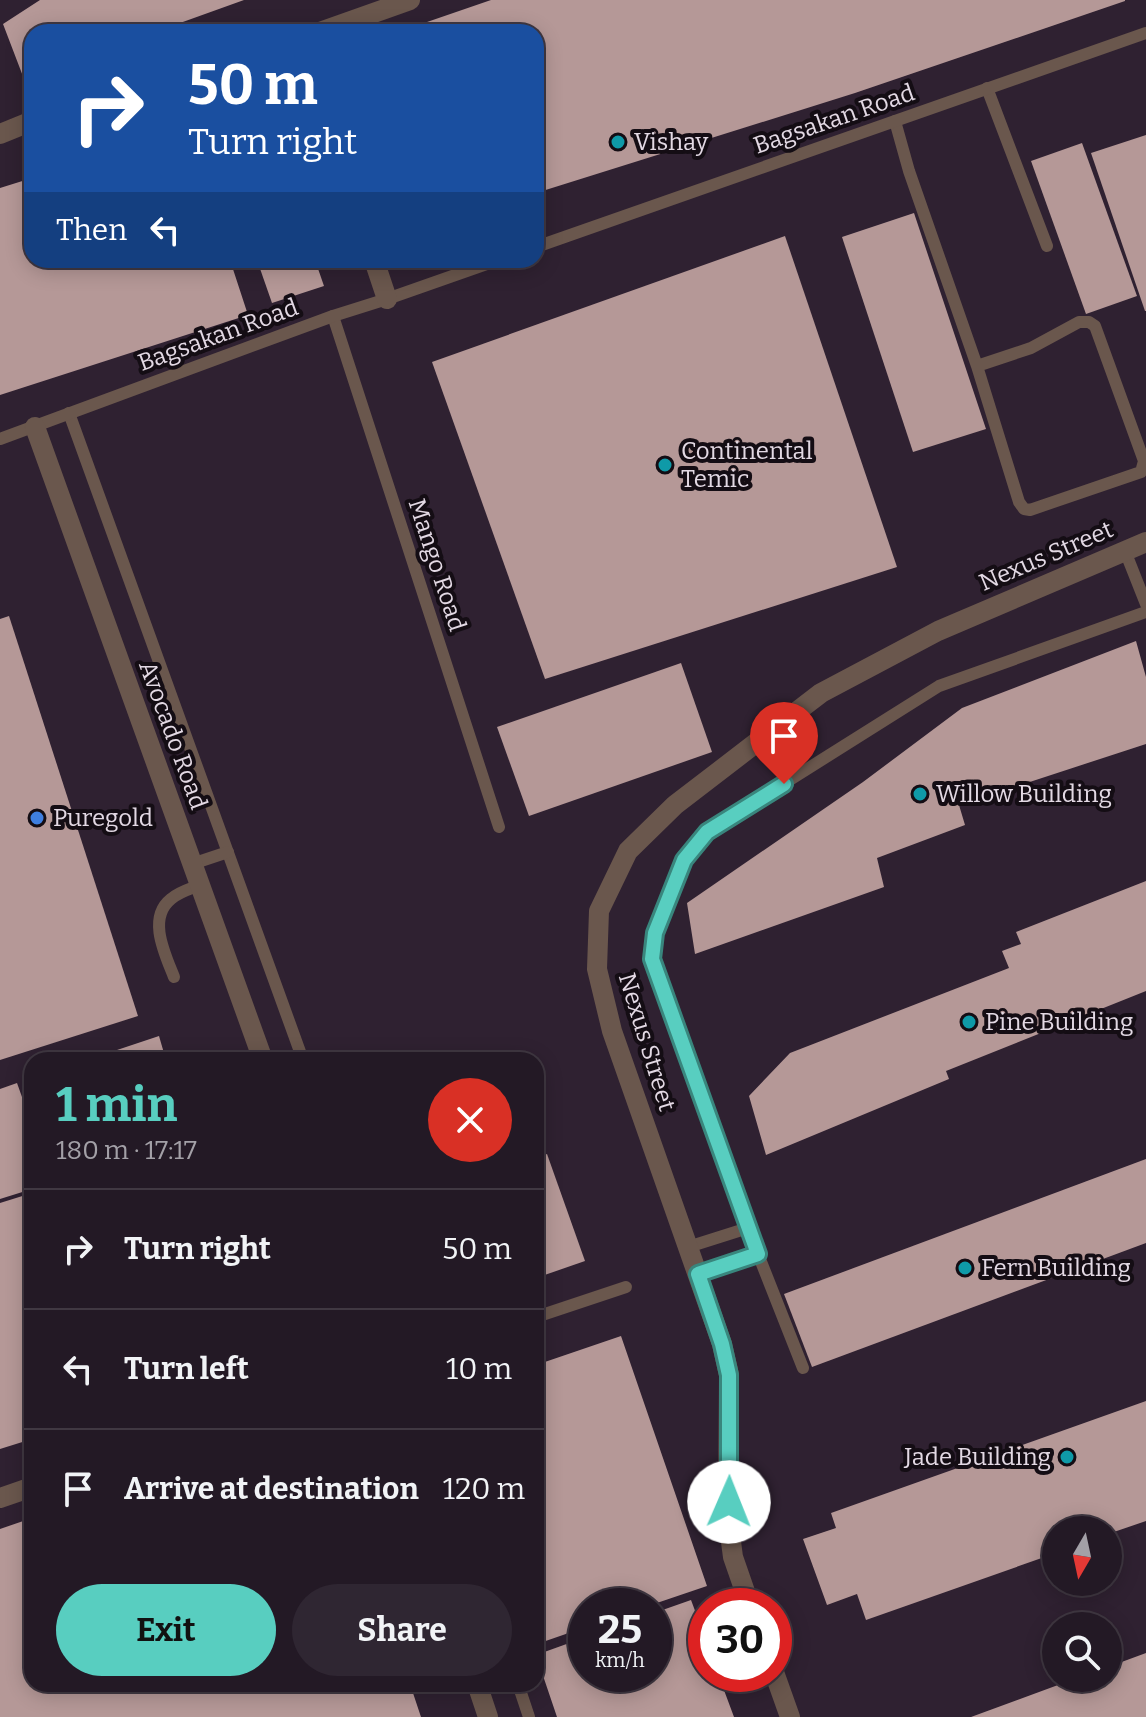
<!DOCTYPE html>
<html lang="en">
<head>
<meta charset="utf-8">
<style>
	:root { --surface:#231925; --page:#2f2632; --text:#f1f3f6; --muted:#a3a0a7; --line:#403842; --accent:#58cec0 }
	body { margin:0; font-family:Bitter,serif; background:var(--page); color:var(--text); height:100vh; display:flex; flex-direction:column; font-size:30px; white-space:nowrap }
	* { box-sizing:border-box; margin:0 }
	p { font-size:26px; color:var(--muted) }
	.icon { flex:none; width:44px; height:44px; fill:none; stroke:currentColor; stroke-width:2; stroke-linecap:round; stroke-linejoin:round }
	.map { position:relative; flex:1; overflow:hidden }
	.side { position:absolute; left:24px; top:1052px; width:520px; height:640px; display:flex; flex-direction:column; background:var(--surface); border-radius:24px; box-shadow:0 4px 20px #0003,0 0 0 2px var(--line) }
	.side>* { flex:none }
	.top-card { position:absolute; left:24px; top:24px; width:520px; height:244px; border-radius:24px; box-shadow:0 4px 20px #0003,0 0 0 2px var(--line); background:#1a4fa0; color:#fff; overflow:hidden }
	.needle { width:52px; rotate:189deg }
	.buttons { position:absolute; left:1042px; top:1516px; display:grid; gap:16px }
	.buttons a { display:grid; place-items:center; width:80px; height:80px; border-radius:50%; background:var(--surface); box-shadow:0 4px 20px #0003,0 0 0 2px var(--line); font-size:40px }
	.speed { position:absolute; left:568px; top:1588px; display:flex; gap:16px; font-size:40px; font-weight:700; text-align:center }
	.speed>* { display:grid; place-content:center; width:104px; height:104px; border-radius:50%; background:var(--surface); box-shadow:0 4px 20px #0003,0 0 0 2px var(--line); line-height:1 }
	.speed small { font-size:20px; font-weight:400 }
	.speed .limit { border:12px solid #d22; background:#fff; color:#111 }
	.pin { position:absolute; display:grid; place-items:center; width:68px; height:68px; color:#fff; margin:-82px -34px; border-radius:50% 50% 50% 0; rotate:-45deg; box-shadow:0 0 8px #0007 }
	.pin .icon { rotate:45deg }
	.me { position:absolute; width:88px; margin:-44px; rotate:1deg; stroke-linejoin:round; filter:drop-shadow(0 0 6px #0008) }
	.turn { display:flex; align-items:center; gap:28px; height:168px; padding:0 32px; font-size:36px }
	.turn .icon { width:104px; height:104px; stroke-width:2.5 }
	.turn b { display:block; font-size:56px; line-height:68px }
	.then { display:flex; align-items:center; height:76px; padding:0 32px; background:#0003; gap:16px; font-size:30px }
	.round { display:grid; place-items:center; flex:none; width:84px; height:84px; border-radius:42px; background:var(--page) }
	.overview { display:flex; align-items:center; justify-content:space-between; height:136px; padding:0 32px }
	h1 { font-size:48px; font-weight:700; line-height:60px; color:var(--accent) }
	.cta { display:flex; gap:16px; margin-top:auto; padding:16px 32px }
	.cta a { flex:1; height:92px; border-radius:48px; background:var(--accent); color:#111; font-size:32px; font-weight:700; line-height:92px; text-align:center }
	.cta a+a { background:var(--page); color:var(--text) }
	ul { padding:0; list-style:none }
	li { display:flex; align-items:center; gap:24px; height:120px; padding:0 32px; border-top:2px solid var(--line) }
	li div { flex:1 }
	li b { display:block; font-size:30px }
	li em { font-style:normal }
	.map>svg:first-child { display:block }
</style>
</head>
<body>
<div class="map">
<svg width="1146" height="1717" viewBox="0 0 1146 1717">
	<rect width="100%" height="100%" fill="#2f2131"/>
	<g fill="#b59897">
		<polygon points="40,0 244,0 155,32 32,32 32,76 24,79 3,24"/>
		<polygon points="491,0 1125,0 1125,1 855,93 536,193 536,32 398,32"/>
		<polygon points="1146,135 1146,311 1145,311 1091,153"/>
		<polygon points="1082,143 1137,296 1086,314 1031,161"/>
		<polygon points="32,178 32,260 230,260 248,315 0,395 0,188"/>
		<polygon points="914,213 986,429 913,452 842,237"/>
		<polygon points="785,236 897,567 545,679 432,362"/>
		<polygon points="257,260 315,260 324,286 272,303"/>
		<polygon points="9,616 138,1016 0,1060 0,619"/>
		<polygon points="1136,641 1146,677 1146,744 959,805 965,825 877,858 884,887 695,954 687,903 863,782 962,708"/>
		<polygon points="681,663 712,752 529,816 497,727"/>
		<polygon points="1146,881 1146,991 946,1071 949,1079 766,1155 749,1096 790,1053 1009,968 1002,951 1021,944 1016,932"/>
		<polygon points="159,1036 166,1060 90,1060 90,1059"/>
		<polygon points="17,1083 32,1125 32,1189 0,1199 0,1089"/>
		<polygon points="547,1154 585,1261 536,1278 536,1158"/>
		<polygon points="1146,1159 1146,1243 812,1367 784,1294"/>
		<polygon points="32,1193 32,1439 0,1449 0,1203"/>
		<polygon points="621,1336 707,1586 648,1606 586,1606 586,1627 537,1644 536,1365"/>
		<polygon points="1146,1401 1146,1521 1108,1534 1108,1530 1056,1530 1056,1553 866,1620 857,1594 827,1605 803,1539 836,1528 831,1513"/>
		<polygon points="32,1518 32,1684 410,1684 421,1717 0,1717 0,1529"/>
		<polygon points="691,1600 706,1640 706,1674 718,1674 734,1717 557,1717 536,1655 586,1637 586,1674 654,1674 654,1613"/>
		<polygon points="1146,1653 1146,1717 971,1717 1077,1678 1108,1678 1108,1667"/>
	</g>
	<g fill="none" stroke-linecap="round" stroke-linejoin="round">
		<g stroke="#6a574d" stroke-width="12">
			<polyline points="987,88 1047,246"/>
			<polyline points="895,121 909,171 977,366 1019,502 1024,509 1030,510 1141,472 1144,461 1095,326 1089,322 1079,322 1031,348 977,366"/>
			<polyline points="536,247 1146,33"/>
			<polyline points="333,316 499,827"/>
			<polyline points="69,413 303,1060"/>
			<polyline points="0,439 333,316 387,299 498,260"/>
			<polyline points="1125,551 1146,604"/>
			<polyline points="192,864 228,852"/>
			<path d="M174,977C165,954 147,918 171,899C179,892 190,889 200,885"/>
			<polyline points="688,1247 748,1228"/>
			<polyline points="698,1274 758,1254"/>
			<polyline points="536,1317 626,1287"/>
			<polyline points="803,1368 758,1254 652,959 655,933 684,860 707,832 939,686 1146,612"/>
			<polyline points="518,1684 529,1717"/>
		</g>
		<g stroke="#6a574d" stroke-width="20">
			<polyline points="320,32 410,0"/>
			<polyline points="0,134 32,121"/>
			<polyline points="374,260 387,299"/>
			<polyline points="35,427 263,1060"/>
			<polyline points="0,1498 32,1487"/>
			<polyline points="750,1606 733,1557 728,1519 729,1375 722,1344 612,1031 597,969 599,911 628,851 675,805 821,693 938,631 1146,542"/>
			<polyline points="774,1672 790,1717"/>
			<polyline points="477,1684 488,1717"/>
		</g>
	</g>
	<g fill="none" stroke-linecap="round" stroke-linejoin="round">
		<g stroke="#39867d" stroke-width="20">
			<polyline id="route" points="729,1502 729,1375 722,1344 698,1274 758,1254 652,959 655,933 684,860 707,832 784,784"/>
		</g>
		<use href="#route" stroke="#58cec0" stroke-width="14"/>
	</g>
	<g fill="#0f9aa8" stroke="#140d14" stroke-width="3">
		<circle cx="618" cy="142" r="8"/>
		<circle cx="665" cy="465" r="8"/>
		<circle cx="920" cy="794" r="8"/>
		<circle cx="969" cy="1022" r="8"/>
		<circle cx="965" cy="1268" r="8"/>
		<circle cx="1067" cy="1457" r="8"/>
	</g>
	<circle fill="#3f7fe0" stroke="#140d14" stroke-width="3" cx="37" cy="818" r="8"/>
	<g text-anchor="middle" stroke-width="8" stroke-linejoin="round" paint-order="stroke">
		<g font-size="24" fill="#e3d9e4" stroke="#140d14">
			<text transform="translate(834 119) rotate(-19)" y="8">Bagsakan Road</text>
			<text transform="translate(218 335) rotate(-20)" y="8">Bagsakan Road</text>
			<text transform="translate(1046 556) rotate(-23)" y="8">Nexus Street</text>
			<text transform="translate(437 565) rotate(72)" y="8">Mango Road</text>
			<text transform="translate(173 735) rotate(70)" y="8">Avocado Road</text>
			<text transform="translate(647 1042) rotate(73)" y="8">Nexus Street</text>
		</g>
		<g font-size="24" fill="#e3d9e4" stroke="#140d14" text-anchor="start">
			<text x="634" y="150">Vishay</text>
			<text x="681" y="459">Continental<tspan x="681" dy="28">Temic</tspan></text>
			<text x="936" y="802">Willow Building</text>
			<text x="53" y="826">Puregold</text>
			<text x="985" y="1030">Pine Building</text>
			<text x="981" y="1276">Fern Building</text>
			<text x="1051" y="1465" text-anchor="end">Jade Building</text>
		</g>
	</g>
</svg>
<div class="buttons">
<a><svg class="needle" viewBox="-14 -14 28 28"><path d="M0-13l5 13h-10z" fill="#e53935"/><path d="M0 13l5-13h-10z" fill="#a3a0a7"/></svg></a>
<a><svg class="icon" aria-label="search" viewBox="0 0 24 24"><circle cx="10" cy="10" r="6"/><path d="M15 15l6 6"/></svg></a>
</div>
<div class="speed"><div>25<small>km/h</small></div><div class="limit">30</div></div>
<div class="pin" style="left:784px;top:784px;background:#d93025"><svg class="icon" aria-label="arrive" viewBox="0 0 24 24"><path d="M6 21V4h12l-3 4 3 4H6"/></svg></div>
<svg class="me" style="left:729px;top:1502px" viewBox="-20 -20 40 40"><circle r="19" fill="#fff"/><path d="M0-13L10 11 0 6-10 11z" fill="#58cec0"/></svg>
<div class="top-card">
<div class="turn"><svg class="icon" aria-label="right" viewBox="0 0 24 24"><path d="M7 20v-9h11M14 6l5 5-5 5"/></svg><div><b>50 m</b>Turn right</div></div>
<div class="then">Then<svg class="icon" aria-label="left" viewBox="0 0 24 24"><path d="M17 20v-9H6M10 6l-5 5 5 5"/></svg></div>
</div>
<section class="side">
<div class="overview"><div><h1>1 min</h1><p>180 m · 17:17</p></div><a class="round" style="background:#d93025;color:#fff"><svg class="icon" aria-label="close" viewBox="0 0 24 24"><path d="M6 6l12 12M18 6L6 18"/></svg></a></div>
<ul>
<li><svg class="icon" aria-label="right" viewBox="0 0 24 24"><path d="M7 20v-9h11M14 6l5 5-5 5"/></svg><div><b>Turn right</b></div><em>50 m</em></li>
<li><svg class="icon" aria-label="left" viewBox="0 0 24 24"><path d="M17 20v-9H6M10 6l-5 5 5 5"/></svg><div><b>Turn left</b></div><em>10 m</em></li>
<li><svg class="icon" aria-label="arrive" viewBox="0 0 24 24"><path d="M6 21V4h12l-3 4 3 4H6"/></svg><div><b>Arrive at destination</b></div><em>120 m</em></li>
</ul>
<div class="cta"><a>Exit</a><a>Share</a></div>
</section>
</div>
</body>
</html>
